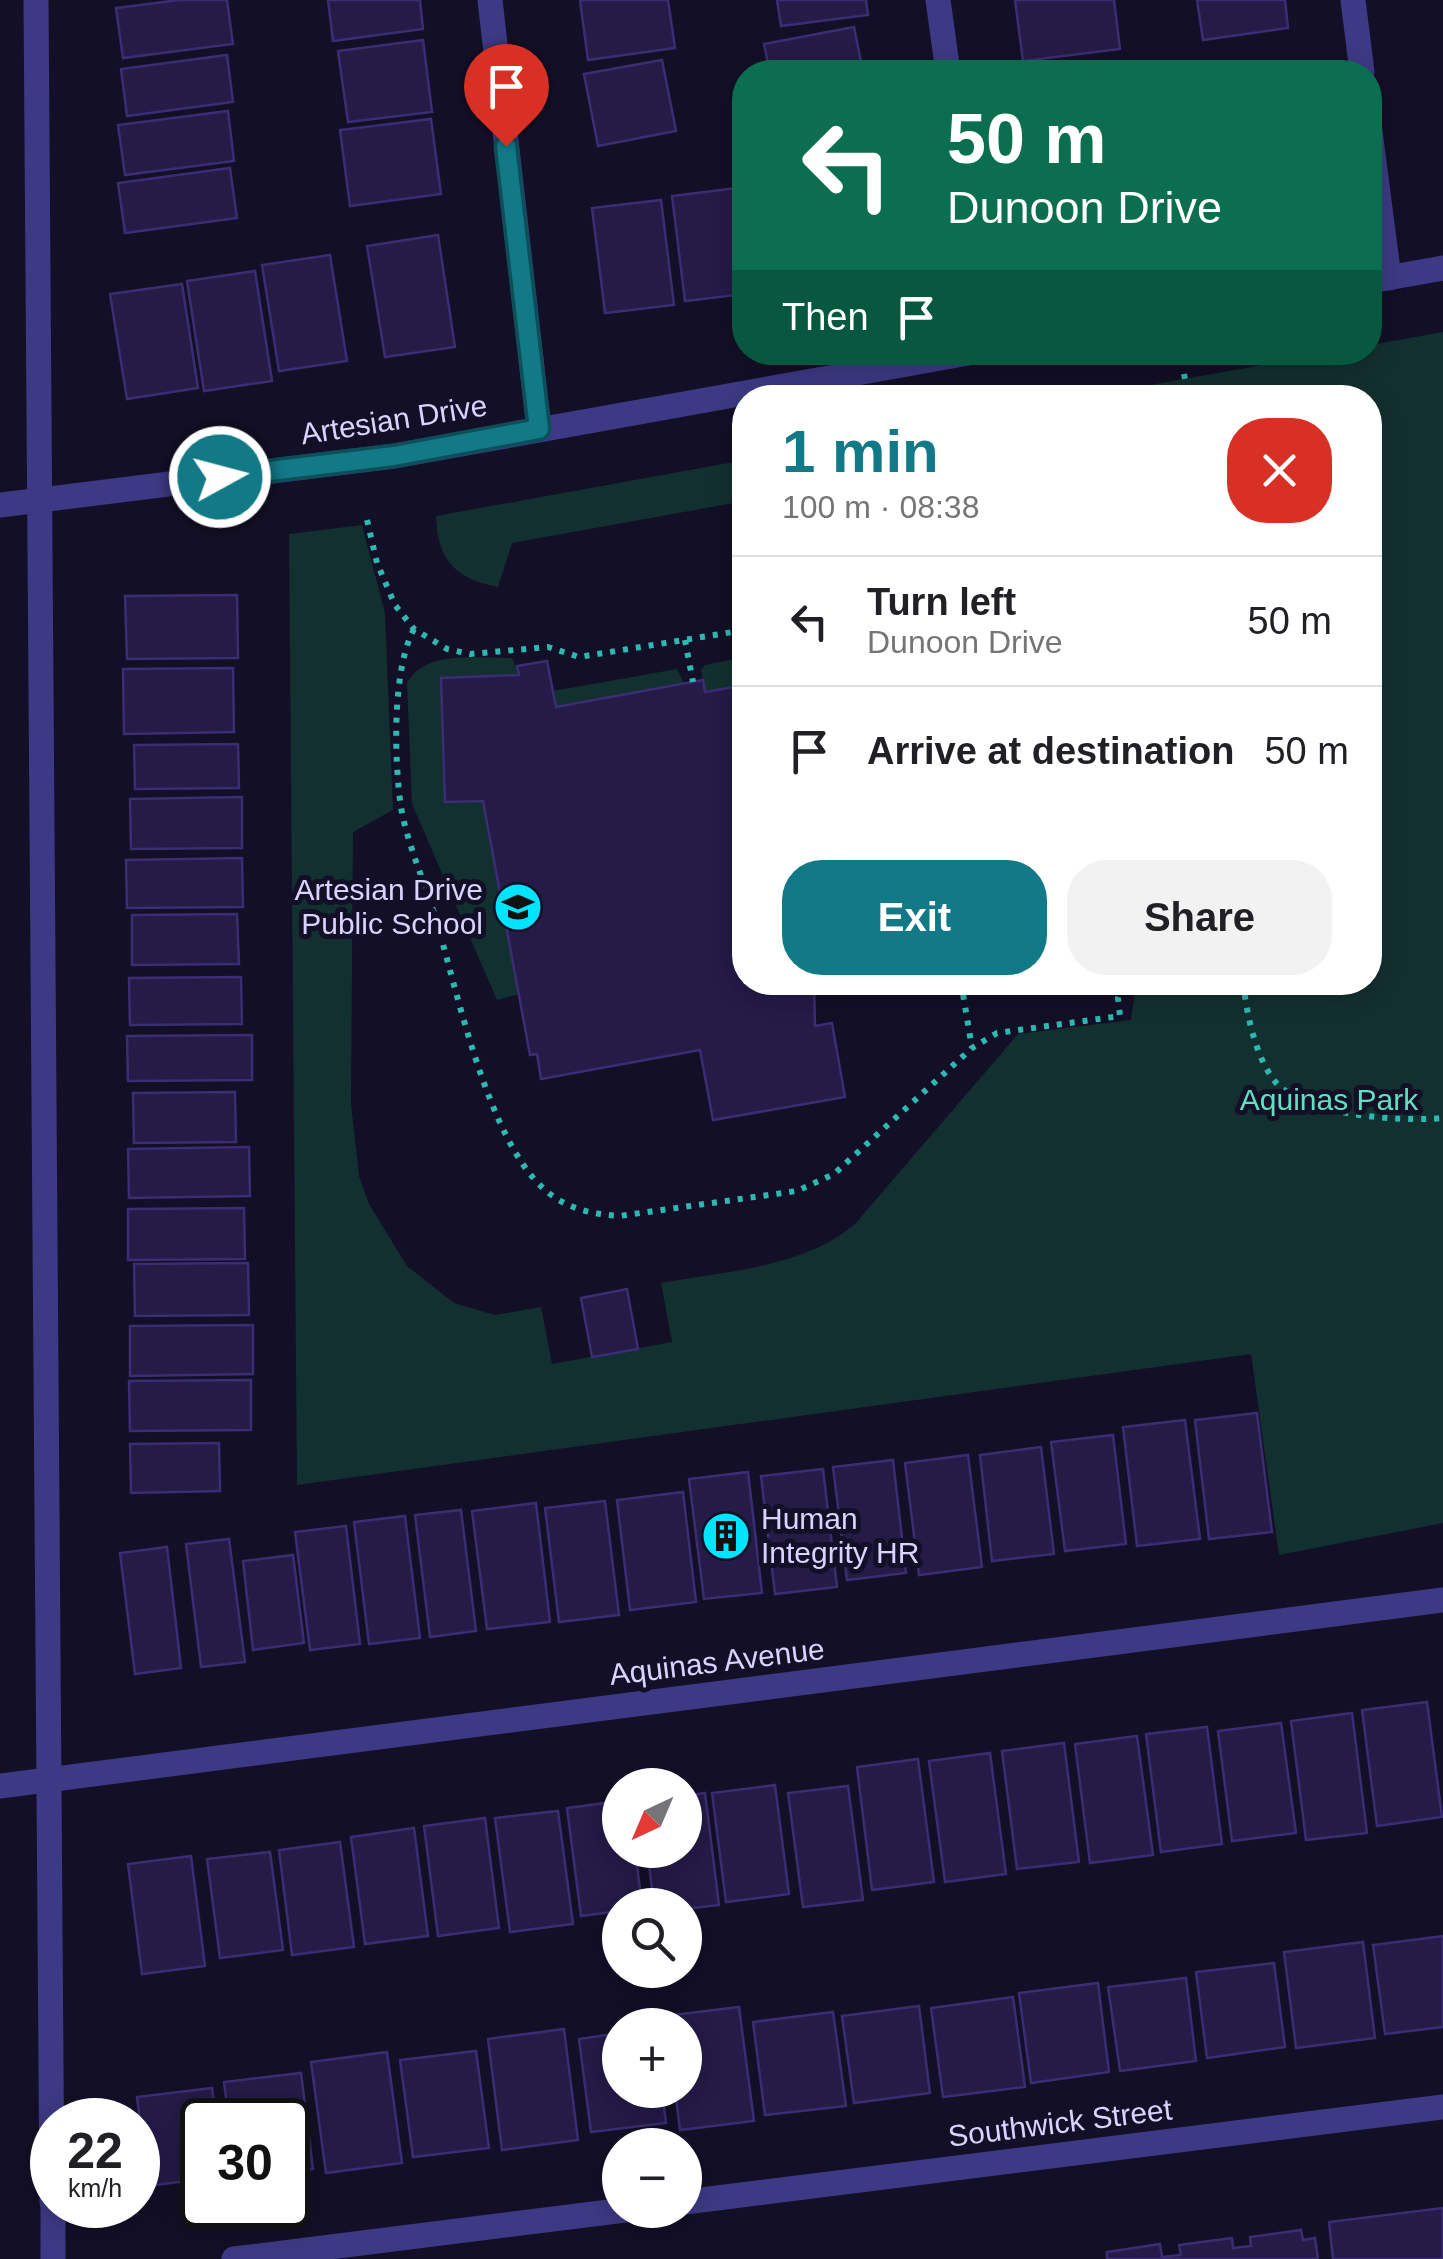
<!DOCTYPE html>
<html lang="en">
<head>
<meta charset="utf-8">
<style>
	:root { --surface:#fff; --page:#f2f2f2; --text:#202124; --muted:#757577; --line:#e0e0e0; --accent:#127987 }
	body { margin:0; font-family:Helvetica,sans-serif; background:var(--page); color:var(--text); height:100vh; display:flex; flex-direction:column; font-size:38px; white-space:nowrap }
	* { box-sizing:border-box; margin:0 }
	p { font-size:32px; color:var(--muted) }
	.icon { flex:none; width:55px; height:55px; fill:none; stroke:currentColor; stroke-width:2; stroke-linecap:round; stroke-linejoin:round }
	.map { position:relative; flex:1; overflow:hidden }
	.sheet { position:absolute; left:732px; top:385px; width:650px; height:610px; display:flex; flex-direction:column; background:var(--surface); border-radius:40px; box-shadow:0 5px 25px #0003 }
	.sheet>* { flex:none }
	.banner { position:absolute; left:732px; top:60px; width:650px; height:305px; border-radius:40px; box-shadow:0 5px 25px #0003; background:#0b6e4f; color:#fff; overflow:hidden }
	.needle { width:65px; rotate:224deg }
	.controls { position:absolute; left:602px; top:1768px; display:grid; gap:20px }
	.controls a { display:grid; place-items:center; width:100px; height:100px; border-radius:50%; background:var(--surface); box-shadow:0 5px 25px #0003; font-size:50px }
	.speed { position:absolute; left:30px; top:2098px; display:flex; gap:20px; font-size:50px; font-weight:700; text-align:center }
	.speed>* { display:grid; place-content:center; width:130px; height:130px; border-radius:50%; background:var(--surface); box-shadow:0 5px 25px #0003; line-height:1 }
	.speed small { font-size:25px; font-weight:400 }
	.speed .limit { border:5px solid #111; border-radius:15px; background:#fff; color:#111 }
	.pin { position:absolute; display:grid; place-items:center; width:85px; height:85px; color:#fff; margin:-102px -42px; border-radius:50% 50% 50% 0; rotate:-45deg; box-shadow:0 0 10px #0007 }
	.pin .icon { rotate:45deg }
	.me { position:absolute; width:110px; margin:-55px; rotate:83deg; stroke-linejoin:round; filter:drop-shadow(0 0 8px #0008) }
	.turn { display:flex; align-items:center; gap:35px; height:210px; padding:0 50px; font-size:45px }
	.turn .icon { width:130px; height:130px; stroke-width:2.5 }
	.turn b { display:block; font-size:70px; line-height:85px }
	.then { display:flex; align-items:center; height:95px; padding:0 50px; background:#0003; gap:20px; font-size:38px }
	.round { display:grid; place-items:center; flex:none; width:105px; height:105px; border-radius:40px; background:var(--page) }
	.head { display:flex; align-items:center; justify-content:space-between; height:170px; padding:0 50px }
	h1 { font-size:60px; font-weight:600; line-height:75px; color:var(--accent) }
	.primary-button { display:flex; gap:20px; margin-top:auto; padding:20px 50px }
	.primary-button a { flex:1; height:115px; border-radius:40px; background:var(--accent); color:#fff; font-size:40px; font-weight:600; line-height:115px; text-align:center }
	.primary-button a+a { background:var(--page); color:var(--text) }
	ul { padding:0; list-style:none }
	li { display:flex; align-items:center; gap:30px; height:130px; padding:0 50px; border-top:2px solid var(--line) }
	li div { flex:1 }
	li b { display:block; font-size:38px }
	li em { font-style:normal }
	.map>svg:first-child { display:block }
</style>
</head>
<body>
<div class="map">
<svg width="1443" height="2259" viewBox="0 0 1443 2259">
	<rect width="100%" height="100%" fill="#130f26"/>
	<g fill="#12302f">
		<path d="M1443,332V1523L1279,1555L1251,1354L297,1485L289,534L362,525L385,613L393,810L353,832L351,1103L359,1176L369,1204L407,1266L454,1303L495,1315L541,1307L552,1364L672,1342L661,1283C726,1271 803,1268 855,1224L1018,1034L1131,1020L1136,983L1370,982V398L1083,397L1330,353L1370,352V345Z"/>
		<path d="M745,460V501L512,543L498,587C455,579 437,559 436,516Z"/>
		<polygon points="745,657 745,685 705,692 701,670 705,665"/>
		<path d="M512,658L519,675L442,678L445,802L483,801L519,994L497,1000L412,804L407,683C426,649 478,659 512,658Z"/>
		<polygon points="677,669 684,683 556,707 553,691"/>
	</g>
	<g fill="#241b47" stroke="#3b2d73" stroke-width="2.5">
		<polygon points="179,0 227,0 233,44 123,58 116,8"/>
		<polygon points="328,0 420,0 423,29 333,41"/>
		<polygon points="580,0 668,0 675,48 588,60"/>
		<polygon points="777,0 866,0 868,15 781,26"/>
		<polygon points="1015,0 1114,0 1120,49 1023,61"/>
		<polygon points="1197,0 1285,0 1288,28 1203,40"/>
		<polygon points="854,27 863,72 770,72 764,44"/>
		<polygon points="423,40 432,112 348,122 338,51"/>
		<polygon points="227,55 233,102 127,116 121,69"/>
		<polygon points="662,60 676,131 598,146 584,74"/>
		<polygon points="228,111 234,161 125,175 118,125"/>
		<polygon points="431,119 441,194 350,206 340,130"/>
		<polygon points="230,168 237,218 125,233 118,183"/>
		<polygon points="737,188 745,294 685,301 672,196"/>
		<polygon points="661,200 674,305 605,313 592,208"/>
		<polygon points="438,235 455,347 385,357 367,246"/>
		<polygon points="330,255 347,361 279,371 262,265"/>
		<polygon points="255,271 272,381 204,391 187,281"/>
		<polygon points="182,284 198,388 127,399 110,294"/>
		<polygon points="237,595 238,658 127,659 125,596"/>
		<polygon points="547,661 556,707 703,680 705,692 745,685 745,982 814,982 815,1026 832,1023 845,1097 713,1120 700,1050 541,1079 537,1054 530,1055 483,801 445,802 441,678 519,675 517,666"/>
		<polygon points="233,668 234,732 124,734 123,669"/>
		<polygon points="238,744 239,788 135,789 134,745"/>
		<polygon points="242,797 242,848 131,849 130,799"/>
		<polygon points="242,858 243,907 127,908 126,860"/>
		<polygon points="237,914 239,964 132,965 132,915"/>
		<polygon points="241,977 242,1024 130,1025 129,978"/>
		<polygon points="252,1035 252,1080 128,1081 127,1036"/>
		<polygon points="235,1092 236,1142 134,1143 133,1093"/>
		<polygon points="249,1147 250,1196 129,1198 128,1149"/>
		<polygon points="244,1208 245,1259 128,1260 128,1209"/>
		<polygon points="248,1263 249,1315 135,1316 134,1264"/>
		<polygon points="627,1289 638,1349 592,1357 581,1298"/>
		<polygon points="253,1325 253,1374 130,1376 130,1326"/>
		<polygon points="251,1380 251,1430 130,1431 129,1381"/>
		<polygon points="1257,1413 1272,1532 1209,1539 1195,1420"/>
		<polygon points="1185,1420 1200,1539 1137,1546 1123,1427"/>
		<polygon points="1113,1435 1126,1544 1065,1551 1051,1442"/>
		<polygon points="219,1443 220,1491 131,1493 130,1444"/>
		<polygon points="1041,1447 1054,1554 992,1561 980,1455"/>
		<polygon points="968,1455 982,1567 919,1575 905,1463"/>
		<polygon points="893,1460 906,1573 847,1580 833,1467"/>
		<polygon points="823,1469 837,1587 775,1594 761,1476"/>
		<polygon points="748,1472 762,1593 704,1599 689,1479"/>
		<polygon points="683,1492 696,1602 630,1610 617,1500"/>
		<polygon points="605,1501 619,1615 559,1622 545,1508"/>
		<polygon points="536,1503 550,1622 487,1629 472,1511"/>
		<polygon points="461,1510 476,1631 430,1637 415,1515"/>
		<polygon points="405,1516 420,1638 369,1644 354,1522"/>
		<polygon points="346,1526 360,1644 310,1650 295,1532"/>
		<polygon points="229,1539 245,1662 201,1667 186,1544"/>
		<polygon points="167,1547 181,1668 135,1674 120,1553"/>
		<polygon points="293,1555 304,1643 253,1650 243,1561"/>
		<polygon points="1427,1702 1442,1817 1377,1826 1362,1710"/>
		<polygon points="1352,1713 1367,1833 1306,1840 1291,1721"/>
		<polygon points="1281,1723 1296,1833 1232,1841 1218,1731"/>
		<polygon points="1207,1727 1222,1844 1161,1852 1146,1734"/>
		<polygon points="1137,1736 1153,1855 1090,1863 1075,1744"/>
		<polygon points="1064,1743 1079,1862 1017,1869 1002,1751"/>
		<polygon points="990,1753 1006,1874 945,1882 929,1761"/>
		<polygon points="918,1759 934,1882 872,1890 857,1767"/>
		<polygon points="775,1785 789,1894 726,1902 712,1793"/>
		<polygon points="848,1786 863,1900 803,1907 788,1793"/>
		<polygon points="705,1793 719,1905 685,1909 685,1905 654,1905 647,1850 685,1850 685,1796"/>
		<polygon points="620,1801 620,1850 635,1850 642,1905 620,1905 620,1911 581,1916 567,1808"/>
		<polygon points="558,1811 573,1924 510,1932 495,1818"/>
		<polygon points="485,1818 499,1928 438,1936 424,1826"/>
		<polygon points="414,1828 428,1936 365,1944 351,1837"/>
		<polygon points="340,1842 354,1947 292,1955 279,1850"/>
		<polygon points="270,1852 283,1950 220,1958 207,1859"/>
		<polygon points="191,1856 205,1966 142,1974 128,1864"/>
		<polygon points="1443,1936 1443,2027 1385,2034 1373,1945"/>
		<polygon points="1363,1942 1375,2038 1296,2048 1284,1952"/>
		<polygon points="1274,1963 1285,2047 1207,2058 1196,1972"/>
		<polygon points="1186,1978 1196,2061 1120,2071 1108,1987"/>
		<polygon points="1098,1983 1109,2072 1031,2083 1019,1993"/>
		<polygon points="1013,1997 1025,2087 943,2097 931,2008"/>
		<polygon points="919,2006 930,2093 854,2103 842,2016"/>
		<polygon points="739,2007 754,2121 680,2130 675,2090 685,2090 685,2025 666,2025 665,2016"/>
		<polygon points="833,2012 846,2106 765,2115 753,2022"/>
		<polygon points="564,2029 578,2140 502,2150 488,2039"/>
		<polygon points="620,2033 620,2090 662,2090 666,2123 591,2132 579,2039"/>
		<polygon points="476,2051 489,2148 413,2157 400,2060"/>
		<polygon points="387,2052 402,2163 326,2173 311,2062"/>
		<polygon points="301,2073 313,2169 288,2172 288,2120 229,2120 224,2082"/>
		<polygon points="212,2088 216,2120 202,2120 202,2179 148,2186 137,2097"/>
		<polygon points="1443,2208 1443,2259 1333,2259 1329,2222"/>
		<polygon points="1301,2230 1303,2240 1315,2238 1318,2259 1107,2259 1107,2252 1160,2244 1162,2257 1181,2255 1179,2245 1232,2238 1233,2248 1251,2246 1250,2237"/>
	</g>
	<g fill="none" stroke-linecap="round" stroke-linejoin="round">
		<g stroke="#2fb8b0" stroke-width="6" stroke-dasharray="5 8" stroke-linecap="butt">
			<polyline points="1184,374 1189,398"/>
			<polyline points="1076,393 1076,398"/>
			<polyline points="367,520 377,563 395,605 414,629 447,649 470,654 548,647 579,657 745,630"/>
			<path d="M414,629C392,670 394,760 401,807C407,843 424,881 435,916C457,990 487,1137 543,1188C564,1208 591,1214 619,1216L797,1191L834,1174L972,1048L997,1033L1120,1016L1118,998L1124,982"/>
			<polyline points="685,640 693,682"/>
			<polyline points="961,982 972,1048"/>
			<path d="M1243,982C1247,1014 1254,1052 1273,1079C1300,1116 1401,1122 1443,1118"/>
		</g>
		<g stroke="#3d3a85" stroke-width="25">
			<polyline points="36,0 52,2202"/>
			<polyline points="490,0 539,429"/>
			<polyline points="938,0 948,72"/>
			<polyline points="1353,0 1362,72"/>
			<polyline points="1370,131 1389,278"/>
			<polyline points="1370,281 1443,268"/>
			<polyline points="0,505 394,456 974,352"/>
			<polyline points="0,1786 1443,1600"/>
			<polyline points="685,2202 1443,2107"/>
			<polyline points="53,2205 53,2259"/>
			<polyline points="234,2259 625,2210"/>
		</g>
	</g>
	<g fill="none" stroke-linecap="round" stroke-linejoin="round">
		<g stroke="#0c4f58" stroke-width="25">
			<polyline id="route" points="220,477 394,456 539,429 506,146"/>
		</g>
		<use href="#route" stroke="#127987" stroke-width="18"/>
	</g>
	<defs>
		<g id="school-disc" transform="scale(2.5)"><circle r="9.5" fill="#00e5ff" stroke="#130f26"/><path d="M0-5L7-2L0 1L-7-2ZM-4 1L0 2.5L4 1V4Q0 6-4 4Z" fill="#111"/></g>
		<g id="building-disc" transform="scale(2.5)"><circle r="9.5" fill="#00e5ff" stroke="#130f26"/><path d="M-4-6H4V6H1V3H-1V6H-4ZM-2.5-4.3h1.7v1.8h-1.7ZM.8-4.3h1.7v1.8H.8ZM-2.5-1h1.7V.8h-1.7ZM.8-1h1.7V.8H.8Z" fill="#111"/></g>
	</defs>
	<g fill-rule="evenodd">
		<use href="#school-disc" x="518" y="907"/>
		<use href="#building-disc" x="726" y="1536"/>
	</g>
	<g text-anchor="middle" stroke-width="10" stroke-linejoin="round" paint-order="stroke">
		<g font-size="30" fill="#d9d4ff" stroke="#130f26">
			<text transform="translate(394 420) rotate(-9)" y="10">Artesian Drive</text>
			<text transform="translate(717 1662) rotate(-7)" y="10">Aquinas Avenue</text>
			<text transform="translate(1060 2123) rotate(-7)" y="10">Southwick Street</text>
		</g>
		<g font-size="30" fill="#d9d4ff" stroke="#130f26" text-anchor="end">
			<text x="483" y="900">Artesian Drive<tspan x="483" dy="34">Public School</tspan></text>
			<text x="761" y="1529" text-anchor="start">Human<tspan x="761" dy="34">Integrity HR</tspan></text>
		</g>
		<g font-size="30" fill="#5fe0c0" stroke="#130f26">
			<text x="1329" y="1110">Aquinas Park</text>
		</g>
	</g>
</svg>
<div class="controls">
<a><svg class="needle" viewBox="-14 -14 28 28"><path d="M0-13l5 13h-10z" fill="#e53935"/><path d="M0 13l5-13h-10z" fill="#757577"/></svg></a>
<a><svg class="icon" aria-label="search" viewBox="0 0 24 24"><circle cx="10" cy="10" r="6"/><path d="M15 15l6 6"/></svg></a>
<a>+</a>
<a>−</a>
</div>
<div class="speed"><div>22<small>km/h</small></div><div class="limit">30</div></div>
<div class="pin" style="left:506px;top:146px;background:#d93025"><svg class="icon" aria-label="arrive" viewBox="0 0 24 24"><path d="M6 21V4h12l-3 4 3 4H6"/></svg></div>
<svg class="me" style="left:220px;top:477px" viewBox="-20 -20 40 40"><circle r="17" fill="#127987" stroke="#fff" stroke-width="3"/><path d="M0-11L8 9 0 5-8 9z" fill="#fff"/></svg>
<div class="banner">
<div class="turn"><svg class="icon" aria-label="left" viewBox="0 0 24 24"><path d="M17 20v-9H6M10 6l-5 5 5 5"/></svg><div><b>50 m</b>Dunoon Drive</div></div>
<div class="then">Then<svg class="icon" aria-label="arrive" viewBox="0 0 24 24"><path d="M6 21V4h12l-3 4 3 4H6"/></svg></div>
</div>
<section class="sheet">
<div class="head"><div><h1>1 min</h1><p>100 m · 08:38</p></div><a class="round" style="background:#d93025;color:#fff"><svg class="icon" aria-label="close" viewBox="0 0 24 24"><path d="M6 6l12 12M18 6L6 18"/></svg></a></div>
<ul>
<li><svg class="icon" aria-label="left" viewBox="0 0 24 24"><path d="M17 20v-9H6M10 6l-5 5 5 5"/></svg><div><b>Turn left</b><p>Dunoon Drive</p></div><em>50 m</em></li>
<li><svg class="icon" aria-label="arrive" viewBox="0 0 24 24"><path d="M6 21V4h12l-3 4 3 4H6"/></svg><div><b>Arrive at destination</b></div><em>50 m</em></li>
</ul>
<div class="primary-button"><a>Exit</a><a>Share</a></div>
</section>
</div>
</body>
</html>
